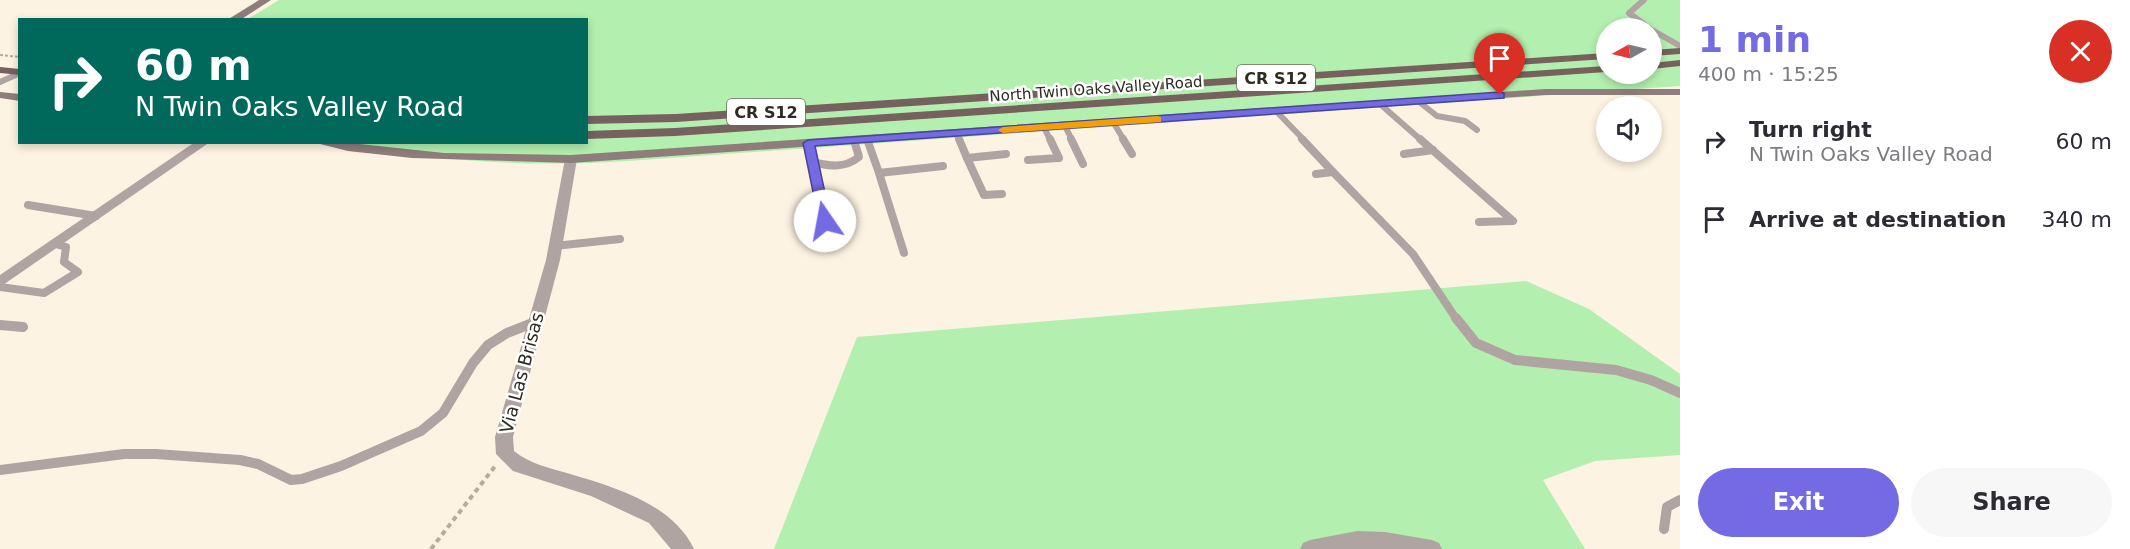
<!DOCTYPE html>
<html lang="en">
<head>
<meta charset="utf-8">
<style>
	:root { --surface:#fff; --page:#f7f7f7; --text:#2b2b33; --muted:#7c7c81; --accent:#746ae4 }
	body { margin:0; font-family:"DejaVu Sans",sans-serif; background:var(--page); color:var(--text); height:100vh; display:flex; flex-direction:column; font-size:22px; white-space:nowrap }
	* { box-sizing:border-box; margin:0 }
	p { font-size:20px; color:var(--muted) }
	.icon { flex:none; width:33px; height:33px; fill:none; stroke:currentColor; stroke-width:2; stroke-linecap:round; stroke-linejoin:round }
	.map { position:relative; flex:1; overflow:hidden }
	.details { display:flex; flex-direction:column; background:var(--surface); width:450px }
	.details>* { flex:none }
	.top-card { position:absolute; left:18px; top:18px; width:570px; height:126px; border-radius:0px; box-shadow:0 3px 9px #0003; background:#00695c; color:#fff; overflow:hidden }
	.needle { width:39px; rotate:262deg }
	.controls { position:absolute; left:1596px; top:18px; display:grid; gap:12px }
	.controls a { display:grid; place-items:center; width:66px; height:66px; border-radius:50%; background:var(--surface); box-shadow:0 3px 9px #0003; font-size:30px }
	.pin { position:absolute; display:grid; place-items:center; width:51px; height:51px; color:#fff; margin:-62px -26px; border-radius:50% 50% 50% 0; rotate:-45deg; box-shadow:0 0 6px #0007 }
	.pin .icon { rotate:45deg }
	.me { position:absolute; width:66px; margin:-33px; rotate:348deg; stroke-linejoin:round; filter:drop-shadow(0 0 4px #0008) }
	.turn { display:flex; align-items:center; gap:21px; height:126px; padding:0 18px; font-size:27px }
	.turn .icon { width:78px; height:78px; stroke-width:2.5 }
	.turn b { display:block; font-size:42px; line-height:51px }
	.round { display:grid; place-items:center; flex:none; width:63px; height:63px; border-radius:32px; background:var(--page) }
	.head { display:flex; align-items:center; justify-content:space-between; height:102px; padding:0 18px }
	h1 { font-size:36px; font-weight:800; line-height:45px; color:var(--accent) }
	.action { display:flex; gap:12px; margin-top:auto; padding:12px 18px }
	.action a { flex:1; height:69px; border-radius:36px; background:var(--accent); color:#fff; font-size:24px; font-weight:800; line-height:69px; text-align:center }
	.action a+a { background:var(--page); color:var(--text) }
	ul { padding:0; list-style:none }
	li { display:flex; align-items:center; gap:18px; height:78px; padding:0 18px }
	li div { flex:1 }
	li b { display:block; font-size:22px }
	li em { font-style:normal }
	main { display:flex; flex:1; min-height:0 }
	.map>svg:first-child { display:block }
</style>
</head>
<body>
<main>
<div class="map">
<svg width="1680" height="549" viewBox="0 0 1680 549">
	<rect width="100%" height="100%" fill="#fdf3e2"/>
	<g fill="#b3efae" fill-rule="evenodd">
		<path d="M279,0H1680V86L628,161C536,167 440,163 350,143L586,142V20H246ZM1606,28H1652V74H1606Z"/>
		<polygon points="1526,281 1589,309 1680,374 1680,455 1595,461 1543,480 1585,549 774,549 857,337"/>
	</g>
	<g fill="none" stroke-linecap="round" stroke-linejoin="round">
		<polyline stroke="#b4ac9e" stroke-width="2" stroke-dasharray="3 2" stroke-linecap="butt" points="0,55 20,57"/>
		<polyline stroke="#b4ac9e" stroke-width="4" stroke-dasharray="5 4" stroke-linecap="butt" points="431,549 496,465"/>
		<g stroke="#b0a4a2" stroke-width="6">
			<polyline points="1644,0 1629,13 1649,28"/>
			<polyline points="1652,30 1680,46"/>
			<polyline points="0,82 20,73"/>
			<polyline points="1418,101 1437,116 1465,121 1477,130"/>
			<polyline points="1380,104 1421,140"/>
			<polyline points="1277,112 1304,140"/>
			<polyline points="1113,122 1124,140"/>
			<polyline points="1065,126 1072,140"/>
			<polyline points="1044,127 1050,140"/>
			<polyline points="956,133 959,140"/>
		</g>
		<g stroke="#b0a4a2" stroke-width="8">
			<polyline points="867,139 879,173 943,166"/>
			<polyline points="959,139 967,158 1006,154"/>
			<polyline points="1071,139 1083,164"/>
			<polyline points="1123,139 1132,154"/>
			<polyline points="1302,139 1333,172 1316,174"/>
			<polyline points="1420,139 1513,221 1479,222"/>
			<polyline points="808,143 825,221"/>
			<polyline points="1404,154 1433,150"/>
			<polyline points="967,158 984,195 1002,194"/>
			<polyline points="1028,160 1059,158 1050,139"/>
			<path d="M812,162C829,166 844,169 859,157L854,140"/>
			<polyline points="1333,172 1413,254 1457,320"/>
			<polyline points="879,173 904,253"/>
			<polyline points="28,205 96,216"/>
			<polyline points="555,246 620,239"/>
			<polyline points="0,287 44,293 78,272 64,262 66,247 56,244"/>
		</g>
		<g stroke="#b0a4a2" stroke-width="10">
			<polyline points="1456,318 1476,343 1515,360 1616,370 1651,380 1680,393"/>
			<polyline points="0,325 23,327"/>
			<polyline points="0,470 124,454 156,454 240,460 258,464 291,480 302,479 341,466 421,431 443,413 473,363 488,345 507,333 535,322"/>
			<polyline points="1664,529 1667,507 1680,500"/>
		</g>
		<g fill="#b0a4a2" fill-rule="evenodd">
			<polygon points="195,142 210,142 0,287 0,275"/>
			<path d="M571,155L577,159L560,260L513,437L514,451C530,464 550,468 570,474C614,487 673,504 694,549H671L649,523L591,496L513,471L496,454L495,437L546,260L565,159Z"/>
			<polygon points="1357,531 1385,532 1432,540 1439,543 1442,549 1300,549 1303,543 1310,540"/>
		</g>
		<g fill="#8e7d7b" fill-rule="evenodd">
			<polygon points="259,0 271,0 240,20 227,20"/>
			<polygon points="1545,89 1680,89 1680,95 1545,95 571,163 412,158 348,151 312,142 341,142 444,153 571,155"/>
			<polygon points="0,92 20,94 20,101 0,98"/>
		</g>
		<g fill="#76615f" fill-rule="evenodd">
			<polygon points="1680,48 1680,54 1652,56 1652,50"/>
			<polygon points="1606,53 1606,59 676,122 586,124 586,116 676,114"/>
			<polygon points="1680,60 1680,66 1652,69 1652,63"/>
			<polygon points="1606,66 1606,72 675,136 586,139 586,131 675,128"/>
			<polygon points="0,67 20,69 20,75 0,73"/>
		</g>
	</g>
	<polygon fill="#746ae4" stroke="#4b4594" stroke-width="1.5" points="1500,92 1504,93 1504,98 815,146 831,221 825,225 819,221 803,143 808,140"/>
	<polygon fill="#f59e0b" points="1158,116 1161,117 1161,122 1003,133 998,130 1003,127"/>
	<g text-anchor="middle" stroke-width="5" stroke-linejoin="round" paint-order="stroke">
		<g font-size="15" fill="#2f2a22" stroke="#fff">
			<text transform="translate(1096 89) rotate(-4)" y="5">North Twin Oaks Valley Road</text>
		</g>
		<g fill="#fff" stroke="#6d6a64" stroke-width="1.5">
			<rect x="1237" y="65" width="78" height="26" rx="4.5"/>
			<rect x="727" y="99" width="78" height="26" rx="4.5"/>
		</g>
		<g font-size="16" font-weight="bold" fill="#2f2a22">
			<text x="1276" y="84">CR S12</text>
			<text x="766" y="118">CR S12</text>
		</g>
		<g font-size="18" fill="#2f2a22" stroke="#fff">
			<text transform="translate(522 373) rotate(-75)" y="6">Via Las Brisas</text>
		</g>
	</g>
</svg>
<div class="controls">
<a><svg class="needle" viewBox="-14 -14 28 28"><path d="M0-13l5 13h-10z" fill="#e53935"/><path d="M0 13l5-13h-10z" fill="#7c7c81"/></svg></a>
<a><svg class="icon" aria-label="sound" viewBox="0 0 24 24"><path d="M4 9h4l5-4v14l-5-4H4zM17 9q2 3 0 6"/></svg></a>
</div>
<div class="pin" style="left:1500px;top:95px;background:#d93025"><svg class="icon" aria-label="arrive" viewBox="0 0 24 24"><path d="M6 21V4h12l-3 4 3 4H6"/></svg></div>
<svg class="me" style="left:825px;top:221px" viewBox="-20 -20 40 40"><circle r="19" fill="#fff"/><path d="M0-13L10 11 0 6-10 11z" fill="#746ae4"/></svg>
<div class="top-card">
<div class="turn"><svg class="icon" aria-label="right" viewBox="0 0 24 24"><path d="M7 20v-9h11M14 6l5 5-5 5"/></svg><div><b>60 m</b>N Twin Oaks Valley Road</div></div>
</div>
</div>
<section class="details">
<div class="head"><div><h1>1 min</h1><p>400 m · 15:25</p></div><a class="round" style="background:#d93025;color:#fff"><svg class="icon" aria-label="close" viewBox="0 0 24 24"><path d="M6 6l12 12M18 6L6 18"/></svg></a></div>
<ul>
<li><svg class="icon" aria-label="right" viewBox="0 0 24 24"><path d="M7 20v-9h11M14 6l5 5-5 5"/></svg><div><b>Turn right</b><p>N Twin Oaks Valley Road</p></div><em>60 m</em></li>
<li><svg class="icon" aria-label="arrive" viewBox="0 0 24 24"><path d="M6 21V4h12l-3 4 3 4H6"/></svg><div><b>Arrive at destination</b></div><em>340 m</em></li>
</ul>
<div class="action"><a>Exit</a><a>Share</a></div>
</section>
</main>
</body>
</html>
